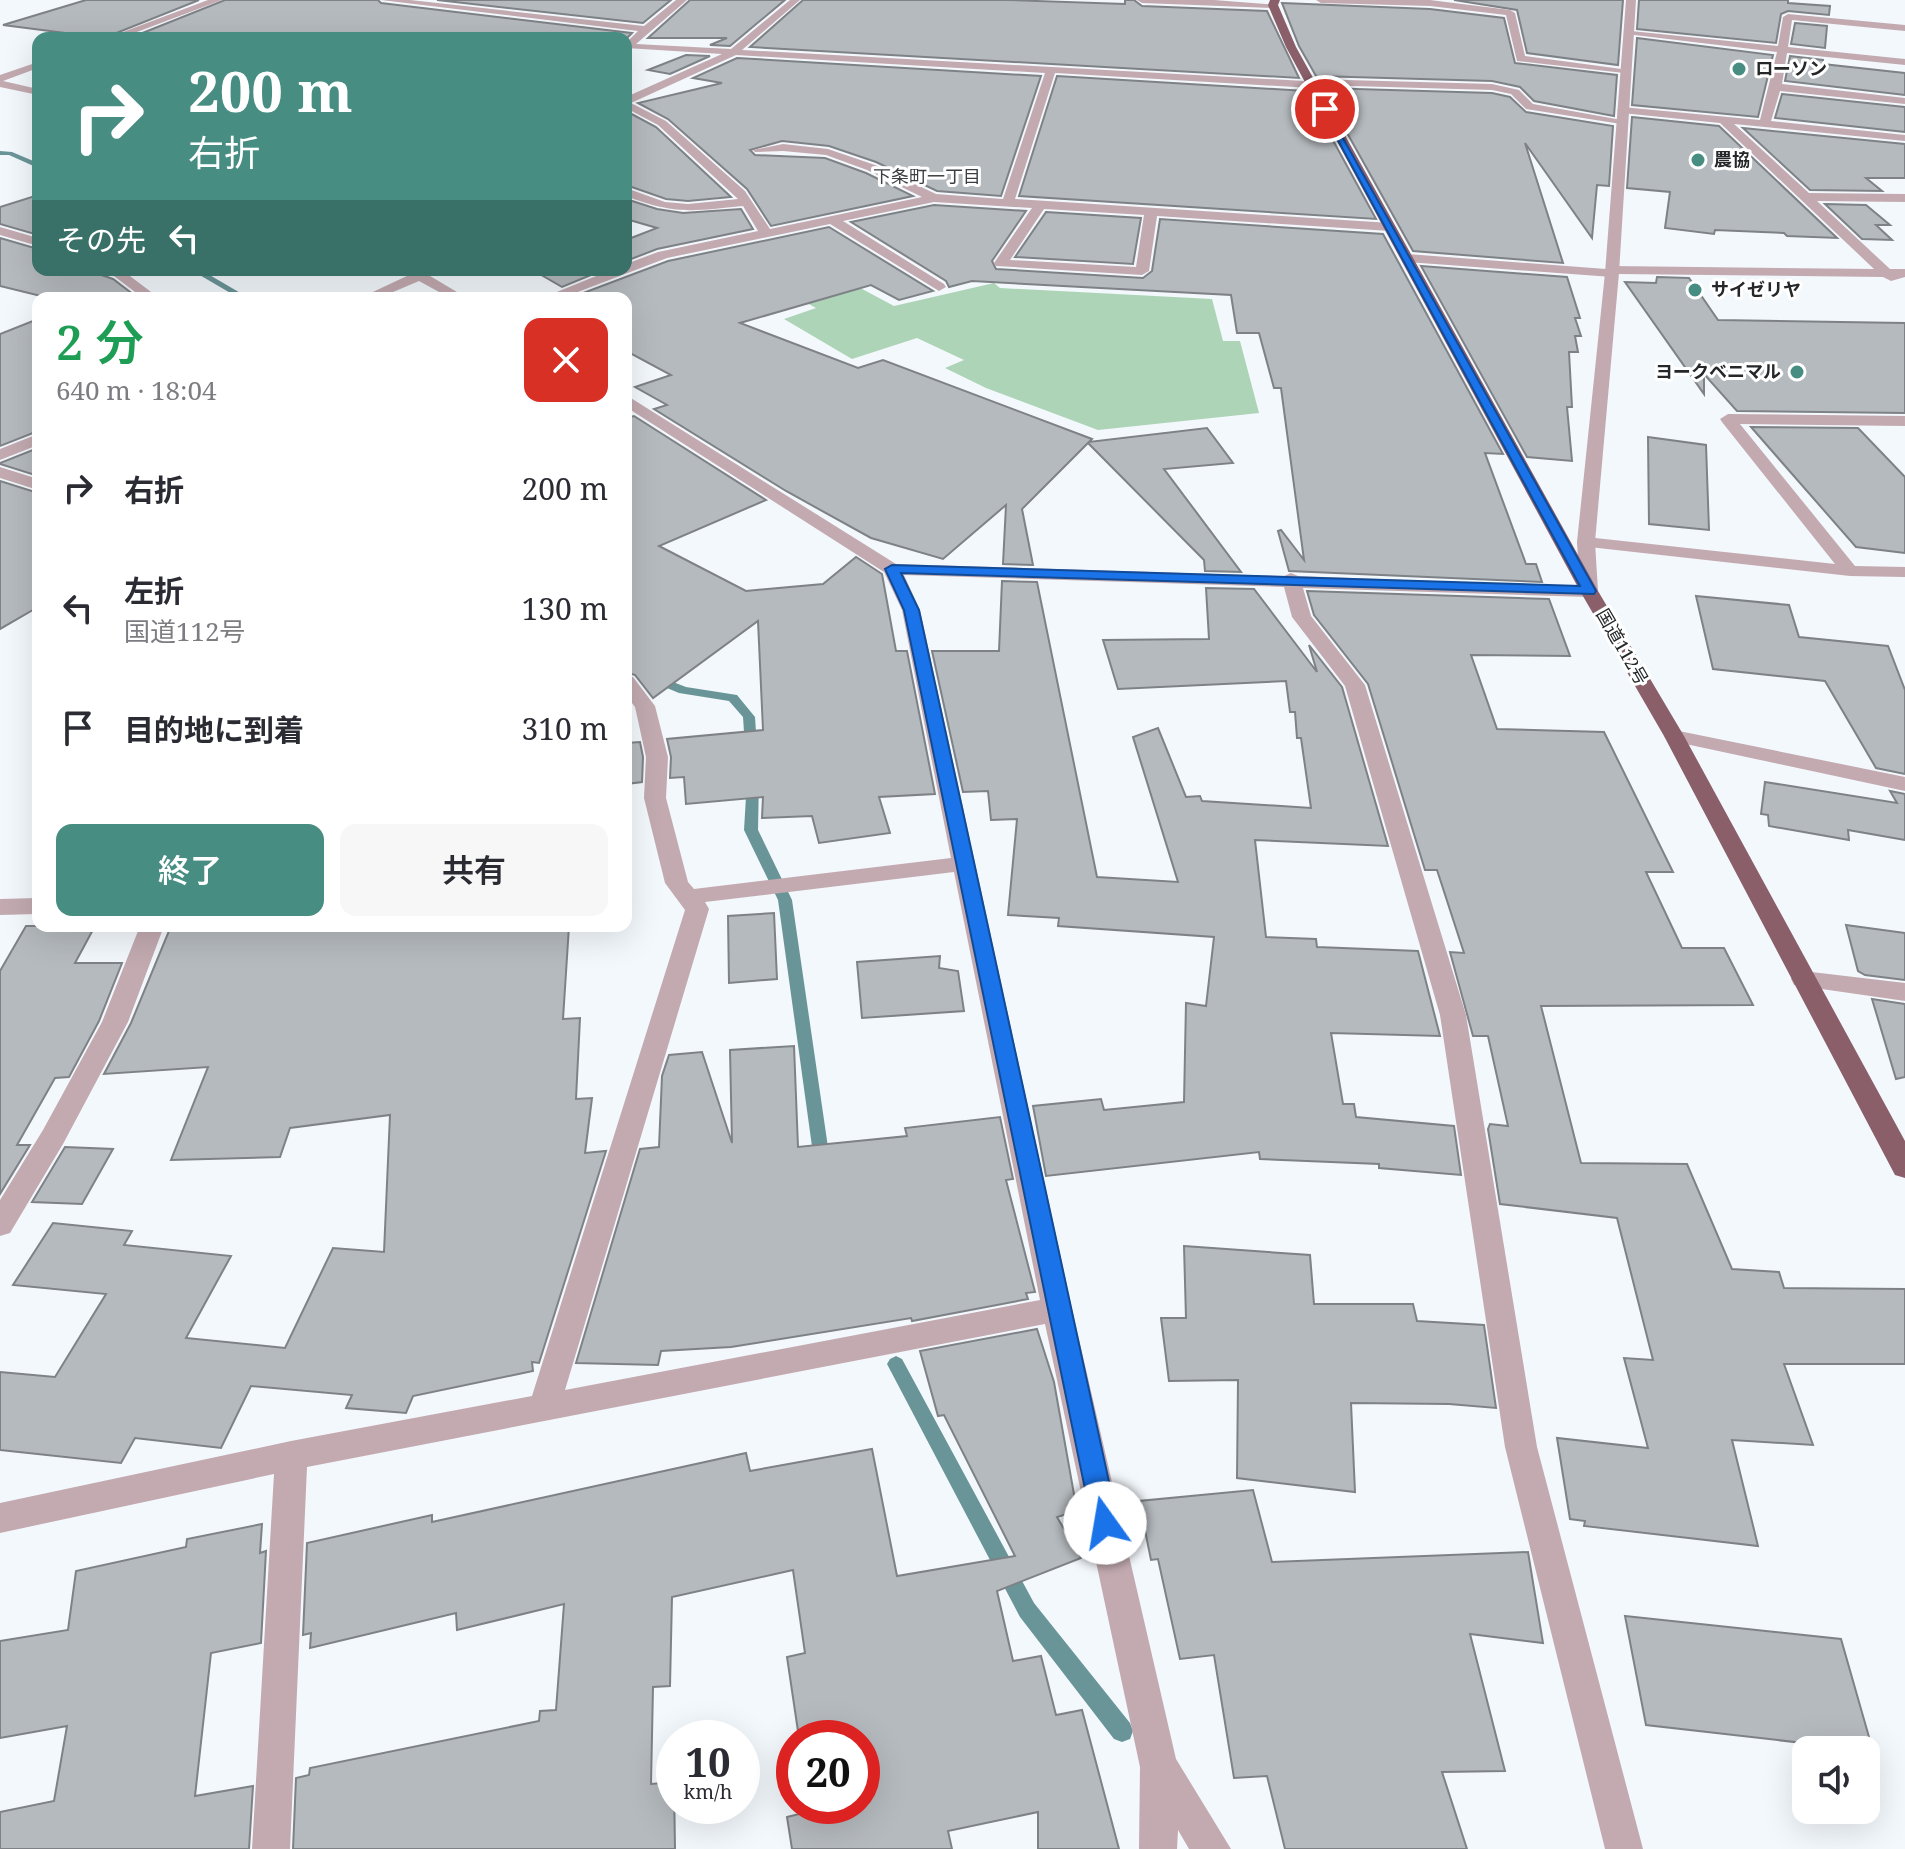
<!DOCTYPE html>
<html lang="ja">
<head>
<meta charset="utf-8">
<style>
	:root { --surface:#fff; --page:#f7f7f7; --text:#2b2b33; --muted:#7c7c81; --accent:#488d82 }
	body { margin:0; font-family:"Noto Serif","Noto Sans JP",serif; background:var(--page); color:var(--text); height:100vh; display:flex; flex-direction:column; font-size:30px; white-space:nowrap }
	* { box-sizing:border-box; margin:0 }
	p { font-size:26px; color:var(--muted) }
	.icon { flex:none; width:44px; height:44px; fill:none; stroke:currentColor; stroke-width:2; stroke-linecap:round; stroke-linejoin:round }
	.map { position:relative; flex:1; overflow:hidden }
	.sheet { position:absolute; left:32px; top:292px; width:600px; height:640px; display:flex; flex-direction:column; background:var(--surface); border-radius:16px; box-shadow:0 8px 32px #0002 }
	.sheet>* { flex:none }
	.guide { position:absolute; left:32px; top:32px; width:600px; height:244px; border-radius:16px; box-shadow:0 8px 32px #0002; background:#488d82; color:#fff; overflow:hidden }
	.buttons { position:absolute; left:1792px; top:1736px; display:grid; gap:16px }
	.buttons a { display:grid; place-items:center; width:88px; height:88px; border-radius:16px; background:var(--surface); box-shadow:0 8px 32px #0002; font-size:40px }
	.speed { position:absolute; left:656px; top:1720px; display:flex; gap:16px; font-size:40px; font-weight:700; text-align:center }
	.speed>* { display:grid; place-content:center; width:104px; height:104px; border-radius:50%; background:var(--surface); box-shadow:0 8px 32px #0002; line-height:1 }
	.speed small { font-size:20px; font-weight:400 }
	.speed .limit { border:12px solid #d22; background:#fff; color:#111 }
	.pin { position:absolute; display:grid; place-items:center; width:68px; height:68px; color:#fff; margin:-34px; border:4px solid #fff; border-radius:50%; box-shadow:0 2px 8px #0007 }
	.me { position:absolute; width:88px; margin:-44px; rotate:347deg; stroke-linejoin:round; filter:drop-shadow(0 0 6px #0008) }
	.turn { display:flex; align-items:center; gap:28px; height:168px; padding:0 24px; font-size:36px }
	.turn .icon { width:104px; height:104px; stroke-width:2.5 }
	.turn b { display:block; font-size:56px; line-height:68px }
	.then { display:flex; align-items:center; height:76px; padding:0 24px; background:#0003; gap:16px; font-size:30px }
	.round { display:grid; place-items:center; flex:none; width:84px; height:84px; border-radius:16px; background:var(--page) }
	.head { display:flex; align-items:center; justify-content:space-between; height:136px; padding:0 24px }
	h1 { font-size:48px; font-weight:600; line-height:60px; color:#1e9e55 }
	.primary-button { display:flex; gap:16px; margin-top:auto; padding:16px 24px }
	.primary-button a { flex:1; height:92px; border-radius:16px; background:var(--accent); color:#fff; font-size:32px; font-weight:600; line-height:92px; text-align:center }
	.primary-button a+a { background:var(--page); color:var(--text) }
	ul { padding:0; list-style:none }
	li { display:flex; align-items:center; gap:24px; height:120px; padding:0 24px }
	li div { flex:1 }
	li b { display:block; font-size:30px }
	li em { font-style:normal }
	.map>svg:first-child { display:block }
</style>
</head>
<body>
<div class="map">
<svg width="1905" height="1849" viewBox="0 0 1905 1849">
	<rect width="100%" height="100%" fill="#f3f8fc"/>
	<polygon fill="#add4b6" points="834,274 894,306 994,283 1000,288 1212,299 1223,341 1240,341 1259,413 1098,430 986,388 945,368 964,360 917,338 852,359 784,319 816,308 776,286"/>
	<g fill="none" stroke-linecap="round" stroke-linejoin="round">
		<g fill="#6a9598" fill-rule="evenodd">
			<polygon points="0,151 12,152 38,163 38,168 9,155 0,155"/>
			<polygon points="191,270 201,270 249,298 239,298"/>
			<polygon points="626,664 686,687 737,695 755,717 757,747 751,751 745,747 743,717 729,701 679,693 626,671"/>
			<polygon points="753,776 759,780 758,830 792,900 830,1161 828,1165 822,1167 816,1165 814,1161 778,900 744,830 747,780"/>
			<polygon points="896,1356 902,1359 1034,1603 1130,1723 1133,1731 1130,1739 1122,1742 1114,1739 1020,1617 887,1364 890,1359"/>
		</g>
	</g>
	<g fill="#b5babe" stroke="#7e8286" stroke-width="2">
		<polygon points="86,0 199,0 104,38 3,25"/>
		<polygon points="225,0 378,0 381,3 632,33 627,38 130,38"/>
		<polygon points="437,0 671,0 643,23"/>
		<polygon points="690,0 785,0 730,46 710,45 727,38 648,38"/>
		<polygon points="803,0 1007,0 1125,4 1125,0 1134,0 1142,6 1267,11 1299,78 750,47"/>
		<polygon points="1454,0 1623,0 1618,65 1527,53 1517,10"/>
		<polygon points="1639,0 1788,0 1788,3 1830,6 1829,15 1788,11 1781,14 1776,43 1637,29"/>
		<polygon points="1282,3 1430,9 1504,18 1515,63 1617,75 1614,116 1534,101 1520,87 1492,81 1316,76 1299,46"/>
		<polygon points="1795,23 1827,26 1825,48 1791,44"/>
		<polygon points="1637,38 1773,55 1758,117 1632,105"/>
		<polygon points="686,55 710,56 670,74 648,70"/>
		<polygon points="1790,56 1823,60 1823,64 1905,73 1905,95 1785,81"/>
		<polygon points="737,58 1041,76 1001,196 937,191 876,162 829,146 782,141 750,150 755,155 825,158 866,173 913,196 771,226 747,189 668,119 638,103 722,83 693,78"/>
		<polygon points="1057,76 1306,91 1376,219 1019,196"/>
		<polygon points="1322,88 1492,93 1510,97 1526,112 1613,126 1609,186 1597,185 1592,238 1525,143 1563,263 1413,251"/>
		<polygon points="1782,94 1905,107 1905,132 1775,118"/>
		<polygon points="626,111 656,127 731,197 688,201 666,199 626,185"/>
		<polygon points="1632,117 1719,126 1837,238 1787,236 1784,233 1715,230 1714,234 1665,228 1670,192 1627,188"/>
		<polygon points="1743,128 1905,144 1905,178 1866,178 1882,191 1810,190"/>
		<polygon points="38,195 38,235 0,224 0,207"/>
		<polygon points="626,199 657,209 683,213 741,209 753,229 657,249 626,261 626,240 657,228 626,219"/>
		<polygon points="1825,204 1866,205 1890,225 1876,225 1892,240 1862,239"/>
		<polygon points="934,205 1026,211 992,261 996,269 1143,278 1152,271 1160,219 1383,234 1503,454 1485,453 1526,564 1536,564 1542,582 1289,571 1278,531 1281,530 1304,560 1281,388 1274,388 1259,333 1237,333 1231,295 972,281 949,287 946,281 851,222"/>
		<polygon points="1046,212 1141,218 1133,264 1015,257"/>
		<polygon points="829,227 933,291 899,300 871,285 740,323 858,368 883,360 1092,439 1089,442 1207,428 1233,463 1164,469 1241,572 1205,571 1204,560 1088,443 1022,509 1033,565 1003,564 1006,505 943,559 871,538 786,491 654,409 667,405 635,387 671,375 626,351 626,298 583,298 578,295 668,261"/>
		<polygon points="0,238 38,249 38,270 87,270 113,279 138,298 49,298 0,286"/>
		<polygon points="1421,266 1567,277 1580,318 1575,318 1581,336 1575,336 1578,352 1569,352 1572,407 1567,407 1572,461 1527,457"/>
		<polygon points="547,270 603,270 562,287 538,273"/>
		<polygon points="1657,277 1689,278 1718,320 1905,323 1905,413 1737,411 1704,374 1704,394 1625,282 1656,283"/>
		<polygon points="38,319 38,431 0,446 0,334"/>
		<polygon points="634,416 766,500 659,546 746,591 823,584 856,557 882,574 896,651 907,651 935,794 879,797 890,833 819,843 812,816 762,818 763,797 686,804 684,777 670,778 671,757 667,739 763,730 758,621 653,698 635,675 626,672 626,418"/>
		<polygon points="1751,427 1858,428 1905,477 1905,553 1856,547"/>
		<polygon points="1648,437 1706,445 1709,530 1649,524"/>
		<polygon points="38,448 38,476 0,464 0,463"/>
		<polygon points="0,481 38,493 38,607 0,629"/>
		<polygon points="1002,581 1037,582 1097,877 1178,882 1133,737 1158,728 1186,797 1200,796 1202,801 1311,808 1301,738 1297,738 1295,712 1290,712 1286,681 1118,689 1103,640 1209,639 1206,588 1254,589 1317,672 1309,645 1342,687 1388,846 1255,840 1266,937 1316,939 1317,947 1418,951 1440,1036 1331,1033 1343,1104 1354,1104 1356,1117 1454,1126 1461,1175 1379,1168 1379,1164 1260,1159 1259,1152 1046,1176 1033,1106 1101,1099 1104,1110 1184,1102 1186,1003 1206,1006 1214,937 1058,926 1059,918 1008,915 1017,819 991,820 988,791 963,792 932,651 999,651"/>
		<polygon points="1307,591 1549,599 1570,656 1471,655 1497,729 1604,732 1673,872 1646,872 1682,948 1724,948 1753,1005 1541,1006 1581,1163 1687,1164 1732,1269 1779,1272 1784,1288 1905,1289 1905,1364 1784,1364 1813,1445 1732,1440 1758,1546 1584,1526 1585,1521 1570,1519 1557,1438 1648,1448 1624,1358 1653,1360 1617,1218 1500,1204 1488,1129 1490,1124 1508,1126 1488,1036 1473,1036 1450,952 1464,953 1437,870 1425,870 1368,684 1314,615"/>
		<polygon points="1696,596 1789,605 1799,637 1888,646 1905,690 1905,774 1876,768 1825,681 1713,669"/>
		<polygon points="640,742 643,757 642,782 626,784 626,743"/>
		<polygon points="1765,782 1897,803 1890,791 1905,794 1905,840 1848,830 1849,840 1769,826 1768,815 1761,814"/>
		<polygon points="774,913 777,979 729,983 728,916"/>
		<polygon points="1846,925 1905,933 1905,980 1865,975 1858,971"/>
		<polygon points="26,926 95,926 75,963 122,963 99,1021 69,1077 55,1078 17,1145 30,1145 0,1194 0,971"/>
		<polygon points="171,926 569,926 563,1019 580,1018 576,1099 592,1098 585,1153 606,1151 539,1363 532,1362 533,1371 413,1396 406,1413 346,1408 352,1395 251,1386 221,1448 135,1438 121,1463 0,1450 0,1372 55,1377 106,1294 13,1285 53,1223 132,1231 124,1245 231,1256 186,1338 285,1348 333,1248 384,1252 390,1115 290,1128 280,1157 171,1160 208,1067 104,1074 131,1023"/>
		<polygon points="940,956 939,968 958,971 964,1011 862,1018 857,962"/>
		<polygon points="1872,999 1905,1004 1905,1077 1896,1079"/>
		<polygon points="794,1046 798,1147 907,1136 905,1128 1000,1117 1013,1179 1006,1180 1035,1292 1026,1293 1028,1299 912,1321 911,1318 731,1347 661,1351 658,1365 576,1363 640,1149 659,1147 662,1076 669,1055 702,1052 732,1143 730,1050"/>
		<polygon points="65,1147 113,1149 82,1204 32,1202"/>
		<polygon points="1184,1246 1310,1255 1314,1304 1413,1304 1417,1321 1484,1325 1496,1408 1449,1404 1351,1403 1355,1492 1237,1478 1238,1380 1169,1381 1161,1318 1186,1318"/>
		<polygon points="1037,1329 1054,1382 1077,1511 1057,1517 1081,1558 997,1591 1013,1661 1041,1656 1056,1715 1082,1710 1119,1849 1038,1849 1038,1812 948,1831 952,1849 792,1849 787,1817 831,1806 862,1806 862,1738 799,1738 787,1657 805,1653 793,1570 672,1597 670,1686 653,1687 651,1784 674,1782 675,1849 293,1849 296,1778 309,1775 310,1768 539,1721 540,1711 556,1710 564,1604 457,1630 456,1613 310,1648 311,1633 303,1635 307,1543 432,1515 432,1522 746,1453 750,1471 872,1449 897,1576 1015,1556 944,1415 938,1416 920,1351"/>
		<polygon points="1253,1490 1272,1562 1528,1552 1543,1643 1470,1634 1505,1771 1442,1772 1467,1849 1285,1849 1267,1776 1234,1778 1214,1655 1180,1659 1158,1559 1151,1560 1139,1501"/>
		<polygon points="262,1524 260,1553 266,1551 261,1643 211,1653 195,1796 253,1786 249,1849 0,1849 0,1812 54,1801 67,1726 0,1738 0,1641 68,1630 76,1571 186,1547 187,1539"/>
		<polygon points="1625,1616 1841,1639 1873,1751 1646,1725"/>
	</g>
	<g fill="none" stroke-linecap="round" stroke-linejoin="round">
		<g fill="#c2aab0" fill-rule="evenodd">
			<polygon points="208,0 222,0 121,38 107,38"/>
			<path d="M381,0H410L644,26L676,0H687L636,44L731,49L790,0H800L742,50L1305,81L1310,79L1492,84L1519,90L1533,104L1627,121L1621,124L1526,109L1511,94L1492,90L1317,85L1312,88L1055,73L1015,199L1390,223L1396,227L1390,231L1157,216L1149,271L1142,275L996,266L994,263L1032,208L934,202L843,221L944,284L946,287L939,291L830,224L667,258L562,298H542L611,270H626V264L658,252L758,231L743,206C692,211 675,215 626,196V188L665,202L688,204L738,199L658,125L626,108V97L722,54L626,48V43L638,31ZM736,55L1045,73L1003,199L936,194L875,165L828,149L783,144L753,150L755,152L783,151L826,155L867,170L922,197L770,229L745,191L666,121L631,103ZM1044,209L1144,215L1136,267L1010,260Z"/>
			<polygon points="1137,0 1214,0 1278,5 1273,8 1142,3"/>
			<polygon points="1316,0 1430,0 1510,10 1515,13 1525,56 1629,70 1624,73 1517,61 1506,15 1430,6 1321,3"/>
			<polygon points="1788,14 1905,25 1905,31 1792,20 1788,47 1905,59 1905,65 1787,53 1782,84 1905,98 1905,104 1780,91 1771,121 1905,135 1905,141 1734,124 1809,193 1905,194 1905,202 1817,201 1890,269 1905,269 1905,277 1891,281 1883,277 1618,274 1612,277 1407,262 1400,258 1407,254 1606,269 1612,266 1874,269 1720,123 1622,113 1617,110 1622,107 1760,120 1777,52 1626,34 1631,31 1778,46 1783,17"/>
			<polygon points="38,62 38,68 3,81 38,89 38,95 0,87 0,75"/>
			<polygon points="0,227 38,238 38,246 0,235"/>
			<polygon points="106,270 122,270 159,298 143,298"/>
			<polygon points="403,270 420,270 467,298 450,298 419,281 379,298 360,298 409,275"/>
			<path d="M626,395L896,564L1284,576L1291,573L1298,576L1596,587L1598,591L1589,597L1303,588L1311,616L1365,685L1466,1015L1537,1447L1643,1849H1605L1505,1447L1440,1015L1345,686L1292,617L1284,587L904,575L920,610L1072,1309L1176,1759L1231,1849H1189L1178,1830L1177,1849H1139L1140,1767L1045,1324L307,1467L290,1849H252L274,1474L0,1533V1503L291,1441L532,1396L685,910L665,883L644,798L646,757L635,707L626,695V675L633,677L655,706L668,757L666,798L688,882L694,889L951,858L902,610L884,572L626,407ZM954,872L1040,1300L565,1390L709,909L705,902Z"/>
			<polygon points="1728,414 1905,416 1905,426 1740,424 1855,566 1905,567 1905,577 1850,576 1580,546 1577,542 1580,538 1586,537 1835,564 1722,422 1720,419"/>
			<polygon points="38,434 38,445 0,460 0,449"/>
			<polygon points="0,467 38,479 38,490 0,478"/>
			<polygon points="38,898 38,914 0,915 0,899"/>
			<polygon points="140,926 164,926 128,1022 63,1144 10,1233 0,1236 0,1200 43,1130 102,1022"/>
			<polygon points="1803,971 1905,983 1905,1001 1794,985 1791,979 1794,973"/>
		</g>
		<g fill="#c2aab0" fill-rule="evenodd">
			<polygon points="1626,0 1636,0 1619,273 1595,542 1598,591 1589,597 1580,591 1577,542 1605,273"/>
			<polygon points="1674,730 1905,777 1905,791 1667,740 1664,736 1667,732"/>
		</g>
		<polygon fill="#8a5f6a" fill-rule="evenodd" points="1270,0 1280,0 1278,5 1296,47 1598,591 1684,736 1905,1141 1905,1178 1895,1175 1664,736 1580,591 1286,47 1268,5"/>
	</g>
	<polygon fill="#1a73e8" stroke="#114b97" stroke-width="2" points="1325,106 1596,591 1594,594 901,573 919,610 1118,1523 1114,1531 1105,1535 1096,1531 1092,1523 904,610 885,569 892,565 1580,586 1321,109"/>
	<g fill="#488d82" stroke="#fff" stroke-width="3">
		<circle cx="1739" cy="69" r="8"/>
		<circle cx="1698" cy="160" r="8"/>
		<circle cx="1695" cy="290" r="8"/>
		<circle cx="1797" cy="372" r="8"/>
	</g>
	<g text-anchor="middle" stroke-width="6" stroke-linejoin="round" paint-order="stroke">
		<g font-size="18" font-weight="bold" fill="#252729" stroke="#fff" text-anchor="start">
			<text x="1755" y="75">ローソン</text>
			<text x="1714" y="166">農協</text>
			<text x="1711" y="296">サイゼリヤ</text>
			<text x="1781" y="378" text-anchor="end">ヨークベニマル</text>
		</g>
		<g font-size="18" fill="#3b3e42" stroke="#fff">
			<text x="927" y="183">下条町一丁目</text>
		</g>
		<g font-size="18" fill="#252729" stroke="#fff">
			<text transform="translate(1622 647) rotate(60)" y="6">国道112号</text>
		</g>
	</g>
</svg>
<div class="buttons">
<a><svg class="icon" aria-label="sound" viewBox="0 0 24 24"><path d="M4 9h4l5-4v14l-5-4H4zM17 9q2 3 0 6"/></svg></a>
</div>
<div class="speed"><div>10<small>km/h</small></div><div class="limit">20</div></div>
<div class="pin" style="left:1325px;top:109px;background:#d93025"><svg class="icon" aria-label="arrive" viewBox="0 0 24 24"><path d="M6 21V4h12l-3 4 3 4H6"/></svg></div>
<svg class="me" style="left:1105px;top:1523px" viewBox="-20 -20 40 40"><circle r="19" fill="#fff"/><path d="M0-13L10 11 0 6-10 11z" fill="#1a73e8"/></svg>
<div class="guide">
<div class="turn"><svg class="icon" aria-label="right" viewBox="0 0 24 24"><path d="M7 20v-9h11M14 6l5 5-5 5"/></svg><div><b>200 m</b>右折</div></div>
<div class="then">その先<svg class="icon" aria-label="left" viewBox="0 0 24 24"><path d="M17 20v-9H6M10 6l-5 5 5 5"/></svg></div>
</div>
<section class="sheet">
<div class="head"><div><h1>2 分</h1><p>640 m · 18:04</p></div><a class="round" style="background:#d93025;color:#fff"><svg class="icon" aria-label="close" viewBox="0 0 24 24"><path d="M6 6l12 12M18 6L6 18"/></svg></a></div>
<ul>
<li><svg class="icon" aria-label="right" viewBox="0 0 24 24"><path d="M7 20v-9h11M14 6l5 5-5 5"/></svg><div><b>右折</b></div><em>200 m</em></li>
<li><svg class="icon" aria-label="left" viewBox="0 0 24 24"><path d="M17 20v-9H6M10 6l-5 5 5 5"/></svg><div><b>左折</b><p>国道112号</p></div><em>130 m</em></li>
<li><svg class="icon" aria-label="arrive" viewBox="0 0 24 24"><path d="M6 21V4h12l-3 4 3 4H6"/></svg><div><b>目的地に到着</b></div><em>310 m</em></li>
</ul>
<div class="primary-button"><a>終了</a><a>共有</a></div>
</section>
</div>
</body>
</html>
